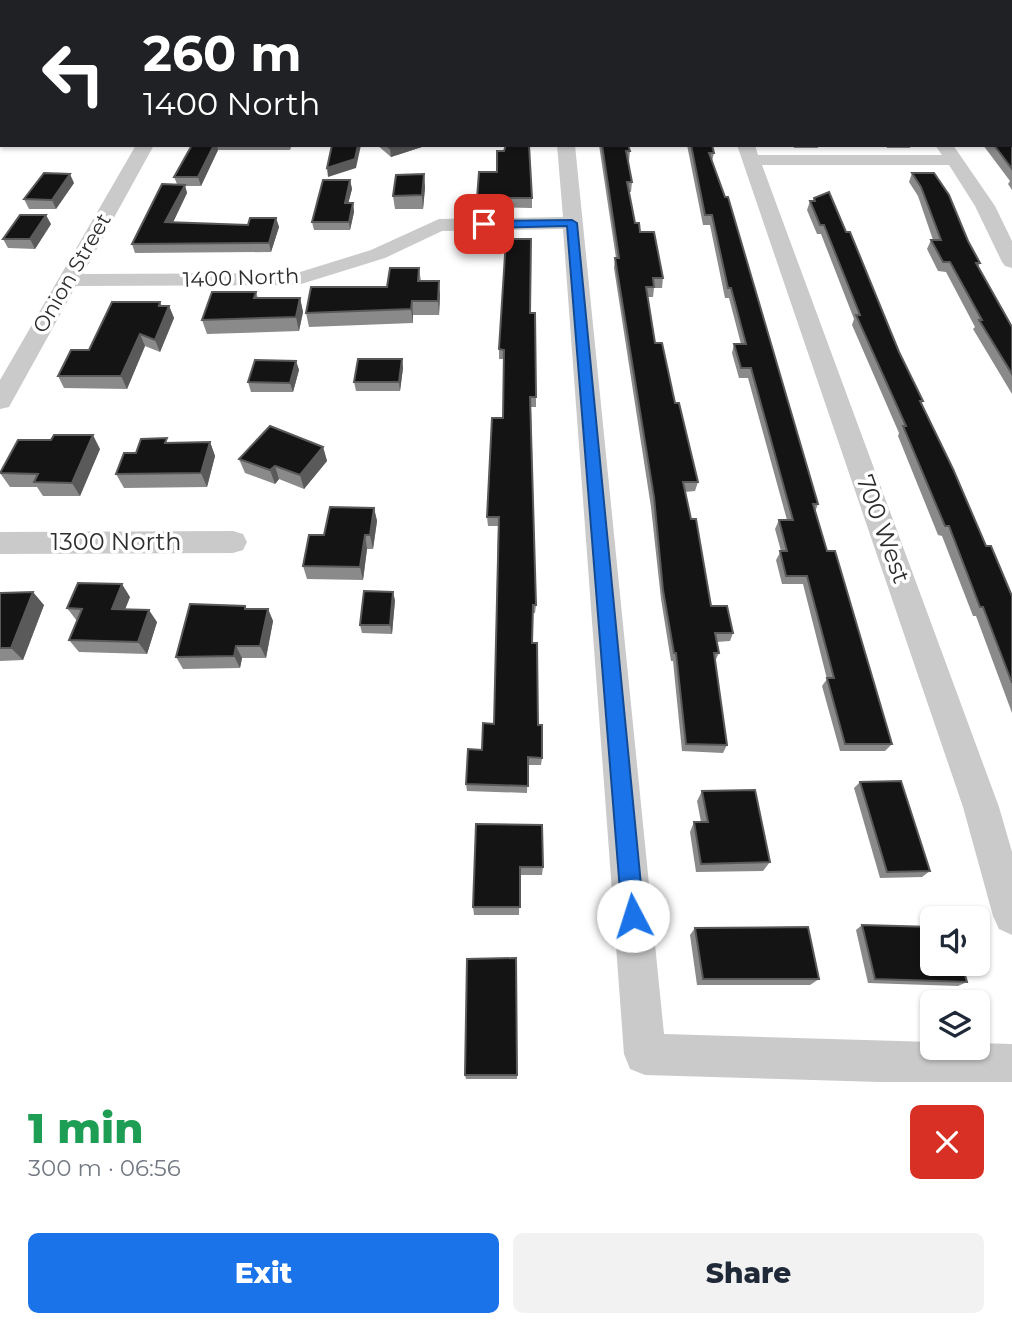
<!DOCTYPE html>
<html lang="en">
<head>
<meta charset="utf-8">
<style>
	:root { --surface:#fff; --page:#f2f2f3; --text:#1f2937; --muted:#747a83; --accent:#1a73e8 }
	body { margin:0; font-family:Montserrat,sans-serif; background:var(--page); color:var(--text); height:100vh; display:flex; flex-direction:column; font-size:26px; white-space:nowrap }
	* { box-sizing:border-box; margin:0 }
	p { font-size:23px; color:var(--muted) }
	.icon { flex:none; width:38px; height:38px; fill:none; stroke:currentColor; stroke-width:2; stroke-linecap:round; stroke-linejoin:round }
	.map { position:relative; height:1082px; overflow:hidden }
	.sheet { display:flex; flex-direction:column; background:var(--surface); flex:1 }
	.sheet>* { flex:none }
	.guide { position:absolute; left:0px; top:0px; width:1013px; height:147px; box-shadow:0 2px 5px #0004; background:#202124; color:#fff; overflow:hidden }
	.controls { position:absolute; left:920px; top:906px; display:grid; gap:14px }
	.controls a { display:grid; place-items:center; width:70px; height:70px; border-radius:10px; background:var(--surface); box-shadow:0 2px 5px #0004; font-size:35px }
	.pin { position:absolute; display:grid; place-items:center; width:60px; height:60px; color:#fff; margin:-30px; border-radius:14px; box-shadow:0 4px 10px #0006 }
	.me { position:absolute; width:77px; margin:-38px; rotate:355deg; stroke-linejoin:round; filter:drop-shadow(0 0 5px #0008) }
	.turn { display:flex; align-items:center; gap:24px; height:147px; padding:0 28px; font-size:32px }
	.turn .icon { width:91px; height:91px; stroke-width:2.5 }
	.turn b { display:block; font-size:49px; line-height:60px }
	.round { display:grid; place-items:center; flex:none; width:74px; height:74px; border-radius:10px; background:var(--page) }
	.headline { display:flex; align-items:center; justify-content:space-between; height:119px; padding:0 28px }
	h1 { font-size:42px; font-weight:800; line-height:52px; color:#1e9e55 }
	.cta { display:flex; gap:14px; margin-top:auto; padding:14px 28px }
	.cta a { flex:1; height:80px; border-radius:10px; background:var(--accent); color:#fff; font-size:28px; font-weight:800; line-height:80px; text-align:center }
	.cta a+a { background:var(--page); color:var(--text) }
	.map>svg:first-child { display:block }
</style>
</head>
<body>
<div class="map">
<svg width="1012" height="1082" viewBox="0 0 1012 1082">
	<rect width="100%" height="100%" fill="#fff"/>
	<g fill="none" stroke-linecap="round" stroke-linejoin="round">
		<g fill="#cacaca" fill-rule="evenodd">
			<polygon points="220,0 234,0 219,2"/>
			<rect x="688" y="0" width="14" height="2"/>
			<polygon points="830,0 844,0 845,2 831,2"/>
			<rect x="0" y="106" width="2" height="10"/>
			<polygon points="136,145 154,145 83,274 297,273 371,250 439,219 563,217 557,145 575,145 664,1034 933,1042 933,1048 978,1048 978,1043 1012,1044 1012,1082 880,1082 645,1075 630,1069 624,1054 563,229 442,231 385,258 298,285 76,286 9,407 0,409 0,380"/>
			<polygon points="737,145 755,145 758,155 942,155 935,145 953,145 995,206 1012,241 1012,268 1005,266 1002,262 975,206 949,165 762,165 999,807 1012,852 1012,935 999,929 993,916 963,807"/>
			<polygon points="233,531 243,534 247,542 243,550 233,553 0,554 0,532"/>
		</g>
	</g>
	<g fill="#8a8a8a">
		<polygon points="56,0 191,0 190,2 56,2"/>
		<rect x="333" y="0" width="332" height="2"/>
		<polygon points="866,0 905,0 906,2 867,2"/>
		<polygon points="950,0 1012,0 1012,4 1012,2 952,2"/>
		<polygon points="1012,130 1012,190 1008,184 1010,181 983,145 1012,145"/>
		<polygon points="192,145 292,145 290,150 218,150 201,186 185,186 187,193 173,222 248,225 276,218 279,227 271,252 135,253 132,244 177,184 174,177"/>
		<polygon points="377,145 428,145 391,157"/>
		<polygon points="599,145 628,145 630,151 629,161 628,161 632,182 631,192 629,192 635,223 663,278 662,288 654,288 653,297 647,297 655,343 675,403 698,482 695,491 685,492 711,606 733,633 730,641 717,642 719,653 715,661 727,745 723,753 682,751 673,661 671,661 661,599 651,507 614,268 615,258 616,258"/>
		<polygon points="687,145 712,145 714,153 712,161 818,504 815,512 827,551 892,744 885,751 840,751 822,686 827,679 803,584 782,584 776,560 781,551 775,529 779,520 787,520 748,378 739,378 732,353 734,344 741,344 729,298 725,298 710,225 703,225"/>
		<polygon points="793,145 818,145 818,148 794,148"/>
		<polygon points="886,145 911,145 910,148 887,148"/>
		<polygon points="504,151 532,198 532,208 477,207 477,198 497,172"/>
		<polygon points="912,173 968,241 980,263 978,267 1012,327 1012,394 973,329 975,327 946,272 938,271 927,249 931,240 933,240 918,196 909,182"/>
		<polygon points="424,174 425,188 423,209 395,209 393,196"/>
		<polygon points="350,180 352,189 348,203 353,203 354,212 350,230 314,230 312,222"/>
		<polygon points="74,183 56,209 29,209 24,199"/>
		<polygon points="814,198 899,352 923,401 921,405 986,546 1012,596 1012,713 976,616 973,616 942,536 938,535 898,436 899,433 852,325 854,319 821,234 817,234 807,210 810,201 813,201"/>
		<polygon points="51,224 35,249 8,248 3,239"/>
		<polygon points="419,268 421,281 440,295 439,315 413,315 413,323 309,327 306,313 387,287"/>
		<polygon points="256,292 258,298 300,298 303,312 299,331 207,334 202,320"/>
		<polygon points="160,302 162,306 169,306 174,318 160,352 145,346 127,389 64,388 58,376 89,350"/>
		<polygon points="530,313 536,397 536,407 531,407 536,605 535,613 532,613 532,643 538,725 542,758 541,765 528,765 527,793 467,791 466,784 494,724 498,526 488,526 487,517 503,418 504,359 499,359 499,349"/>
		<polygon points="402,359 403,368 400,391 356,391 354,382"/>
		<polygon points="296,361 299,370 293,392 251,392 248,382"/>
		<polygon points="51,440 100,449 80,496 43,496 37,487 10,487 0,473"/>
		<polygon points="210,442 215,456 207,487 124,488 116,474 136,453 169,443"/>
		<polygon points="323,447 327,461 304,489 279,479 275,484 245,473 239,459"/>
		<polygon points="374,508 377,521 373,549 367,549 363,580 307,579 303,566 324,535"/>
		<polygon points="0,593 44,605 23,660 0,661"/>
		<polygon points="130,597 125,609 157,622 147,654 79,652 69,640 77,621 67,608"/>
		<polygon points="395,600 392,634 362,633 360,625"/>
		<polygon points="245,606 247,609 268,609 273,621 266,658 242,658 240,668 183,669 176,657"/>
		<polygon points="860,782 930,871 922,877 880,878 854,788"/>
		<polygon points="702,791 770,862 763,871 696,872 690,832 694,822 701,822 697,801"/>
		<polygon points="476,824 543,867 542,875 520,875 519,915 474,915 473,907"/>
		<polygon points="862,925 967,982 958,986 868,983 856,930"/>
		<polygon points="695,928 819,979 810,985 697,985 690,935"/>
		<polygon points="465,1075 517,1075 517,1079 466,1079"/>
	</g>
	<g fill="#5a5a5a">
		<polygon points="214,145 217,145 218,150 201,186 198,177"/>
		<polygon points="358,145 361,145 356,168 328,177 327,168"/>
		<polygon points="398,145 428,145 391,157 390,148"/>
		<polygon points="70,174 74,183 56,209 52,200"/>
		<polygon points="424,174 425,188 423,209 422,195"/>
		<polygon points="350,180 352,189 346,212 345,203"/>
		<polygon points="185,185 187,193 169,231 165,222"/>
		<polygon points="353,203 354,212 350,230 349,222"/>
		<polygon points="46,215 51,224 35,249 30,239"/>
		<polygon points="276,218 279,227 271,252 269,243"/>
		<polygon points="439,281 440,295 439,315 438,301"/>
		<polygon points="300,298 303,312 299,331 296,317"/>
		<polygon points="412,301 413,315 413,323 411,309"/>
		<polygon points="169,306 174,318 160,352 155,340"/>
		<polygon points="140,334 145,346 127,389 121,376"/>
		<polygon points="402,359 403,368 400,391 399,382"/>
		<polygon points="296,361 299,370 293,392 290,383"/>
		<polygon points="93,435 100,449 80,496 72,483"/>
		<polygon points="210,442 215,456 207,487 201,473"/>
		<polygon points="323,447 327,461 304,489 300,475"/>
		<polygon points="275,466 279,479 275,484 270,470"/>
		<polygon points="374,508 377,521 373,549 370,535"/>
		<polygon points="365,535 367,549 363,580 360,567"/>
		<polygon points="122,584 130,597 120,622 112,609"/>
		<polygon points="33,592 44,605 23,660 11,648"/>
		<polygon points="393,592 395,600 392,634 390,625"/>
		<polygon points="268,609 273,621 266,658 260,646"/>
		<polygon points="149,610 157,622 147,654 138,642"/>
		<polygon points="236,646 242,658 240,668 234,656"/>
	</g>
	<g fill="#141414" stroke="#5a5a5a" stroke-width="2">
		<polygon points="125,0 184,0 183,2 124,2"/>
		<polygon points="261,0 288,0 287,2 260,2"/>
		<rect x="333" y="0" width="43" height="2"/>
		<polygon points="468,0 663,0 663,2 471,2"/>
		<polygon points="874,0 905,0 906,2 882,2 882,1"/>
		<polygon points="2,49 2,84 0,85 0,51"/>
		<polygon points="1012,130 1012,169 994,145 1012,145"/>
		<polygon points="192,145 214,145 198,177 174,177"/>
		<polygon points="332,145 358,145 355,159 327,168"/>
		<polygon points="386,145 398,145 390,148"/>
		<polygon points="506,145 529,145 532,198 477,198 479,172 497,172 497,151 504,151"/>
		<polygon points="602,145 628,145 630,151 626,151 632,182 627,182 635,223 639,223 640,232 654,232 663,278 653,278 654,287 646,287 655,343 662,343 675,403 679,403 698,482 683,482 691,519 696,519 711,606 727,606 733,633 715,633 719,653 714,653 727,745 686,744 676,653 674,653 663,590 654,497 615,258 619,258"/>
		<polygon points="691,145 712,145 714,153 709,153 725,197 728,197 818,504 813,504 827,551 835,551 892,744 845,744 827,678 834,678 807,576 786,576 780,551 787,551 779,520 793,520 751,368 741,368 734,344 746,344 731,288 728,288 712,215 705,215"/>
		<polygon points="44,173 70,174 52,200 24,199"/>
		<polygon points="912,173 934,173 949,195 968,241 980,263 976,263 1012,327 1012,374 979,320 982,320 950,262 943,262 931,240 941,240 921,187"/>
		<polygon points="424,174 422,195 393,196 396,175"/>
		<polygon points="323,180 350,180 345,203 353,203 349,222 312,222"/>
		<polygon points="162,184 185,185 165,222 248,225 250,218 276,218 269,243 132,244"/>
		<polygon points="829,192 846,232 850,232 899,352 923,401 920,401 953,469 986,546 991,546 1012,596 1012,683 983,607 980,607 949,526 945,526 903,426 906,426 856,315 860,315 824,225 820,225 810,201 815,201 814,198"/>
		<polygon points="20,215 46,215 30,239 3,239"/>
		<polygon points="506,239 531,239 530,313 535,313 536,397 530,397 536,605 533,605 532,643 537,643 538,725 542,725 542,758 528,757 528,786 466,784 468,749 482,750 483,723 494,724 499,517 487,517 492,418 503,418 504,350 499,349"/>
		<polygon points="390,268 419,268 418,281 439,281 438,301 412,301 411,309 306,313 311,287 387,287"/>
		<polygon points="212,292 256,292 254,298 300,298 296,317 202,320"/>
		<polygon points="112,302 160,302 159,306 169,306 155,340 140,334 121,376 58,376 71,350 89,350"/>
		<polygon points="358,359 402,359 399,382 354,382"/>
		<polygon points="255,360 296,361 290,383 248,382"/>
		<polygon points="270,426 323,447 300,475 275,466 270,470 239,459"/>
		<polygon points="54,435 93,435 72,483 34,482 38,474 0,473 18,440 51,440"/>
		<polygon points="167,438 165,443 210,442 201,473 116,474 124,453 136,453 141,439"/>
		<polygon points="330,507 374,508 370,535 365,535 360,567 303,566 309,535 324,535"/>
		<polygon points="78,583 122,584 112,609 149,610 138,642 69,640 82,609 67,608"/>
		<polygon points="364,591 393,592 390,625 360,625"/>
		<polygon points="33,592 11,648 0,648 0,593"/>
		<polygon points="190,604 245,606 245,609 268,609 260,646 236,646 234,656 176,657"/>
		<polygon points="901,781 930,871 887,872 860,782"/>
		<polygon points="755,790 770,862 701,864 694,822 708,822 702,791"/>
		<polygon points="476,824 542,825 543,867 520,867 520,907 473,907"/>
		<polygon points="862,925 933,927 933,964 962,964 967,982 875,979"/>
		<polygon points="808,927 819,979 703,979 695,928"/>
		<polygon points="516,958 517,1075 465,1075 467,959"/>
	</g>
	<polygon fill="#1a73e8" stroke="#114b97" stroke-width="2" points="572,220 577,223 644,916 641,923 633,926 625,923 622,916 567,226 484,228 478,224 484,221"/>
	<g text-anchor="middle" stroke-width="7" stroke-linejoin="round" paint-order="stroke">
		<g font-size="21" fill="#2d2d2d" stroke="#fff">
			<text transform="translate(72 273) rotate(-60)" y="7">Onion Street</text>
			<text transform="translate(241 278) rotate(-2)" y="7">1400 North</text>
		</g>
		<g font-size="24" fill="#2d2d2d" stroke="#fff">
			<text transform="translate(883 529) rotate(70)" y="8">700 West</text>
			<text x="116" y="550">1300 North</text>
		</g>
	</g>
</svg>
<div class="controls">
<a><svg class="icon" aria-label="sound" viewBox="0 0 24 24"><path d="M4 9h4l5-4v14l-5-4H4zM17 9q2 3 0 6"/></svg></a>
<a><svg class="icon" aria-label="layers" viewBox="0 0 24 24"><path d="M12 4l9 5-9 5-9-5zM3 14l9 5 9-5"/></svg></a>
</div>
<div class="pin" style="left:484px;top:224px;background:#d93025"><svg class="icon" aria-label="arrive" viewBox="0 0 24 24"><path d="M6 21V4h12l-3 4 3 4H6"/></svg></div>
<svg class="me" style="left:633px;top:916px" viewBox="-20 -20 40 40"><circle r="19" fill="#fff"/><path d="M0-13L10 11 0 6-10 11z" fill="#1a73e8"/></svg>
<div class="guide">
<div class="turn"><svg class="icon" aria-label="left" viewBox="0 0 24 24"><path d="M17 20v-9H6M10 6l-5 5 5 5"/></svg><div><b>260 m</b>1400 North</div></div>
</div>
</div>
<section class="sheet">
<div class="headline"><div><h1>1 min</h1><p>300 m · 06:56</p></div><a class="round" style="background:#d93025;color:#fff"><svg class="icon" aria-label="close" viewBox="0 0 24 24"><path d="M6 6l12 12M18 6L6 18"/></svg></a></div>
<div class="cta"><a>Exit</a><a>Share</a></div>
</section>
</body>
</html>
